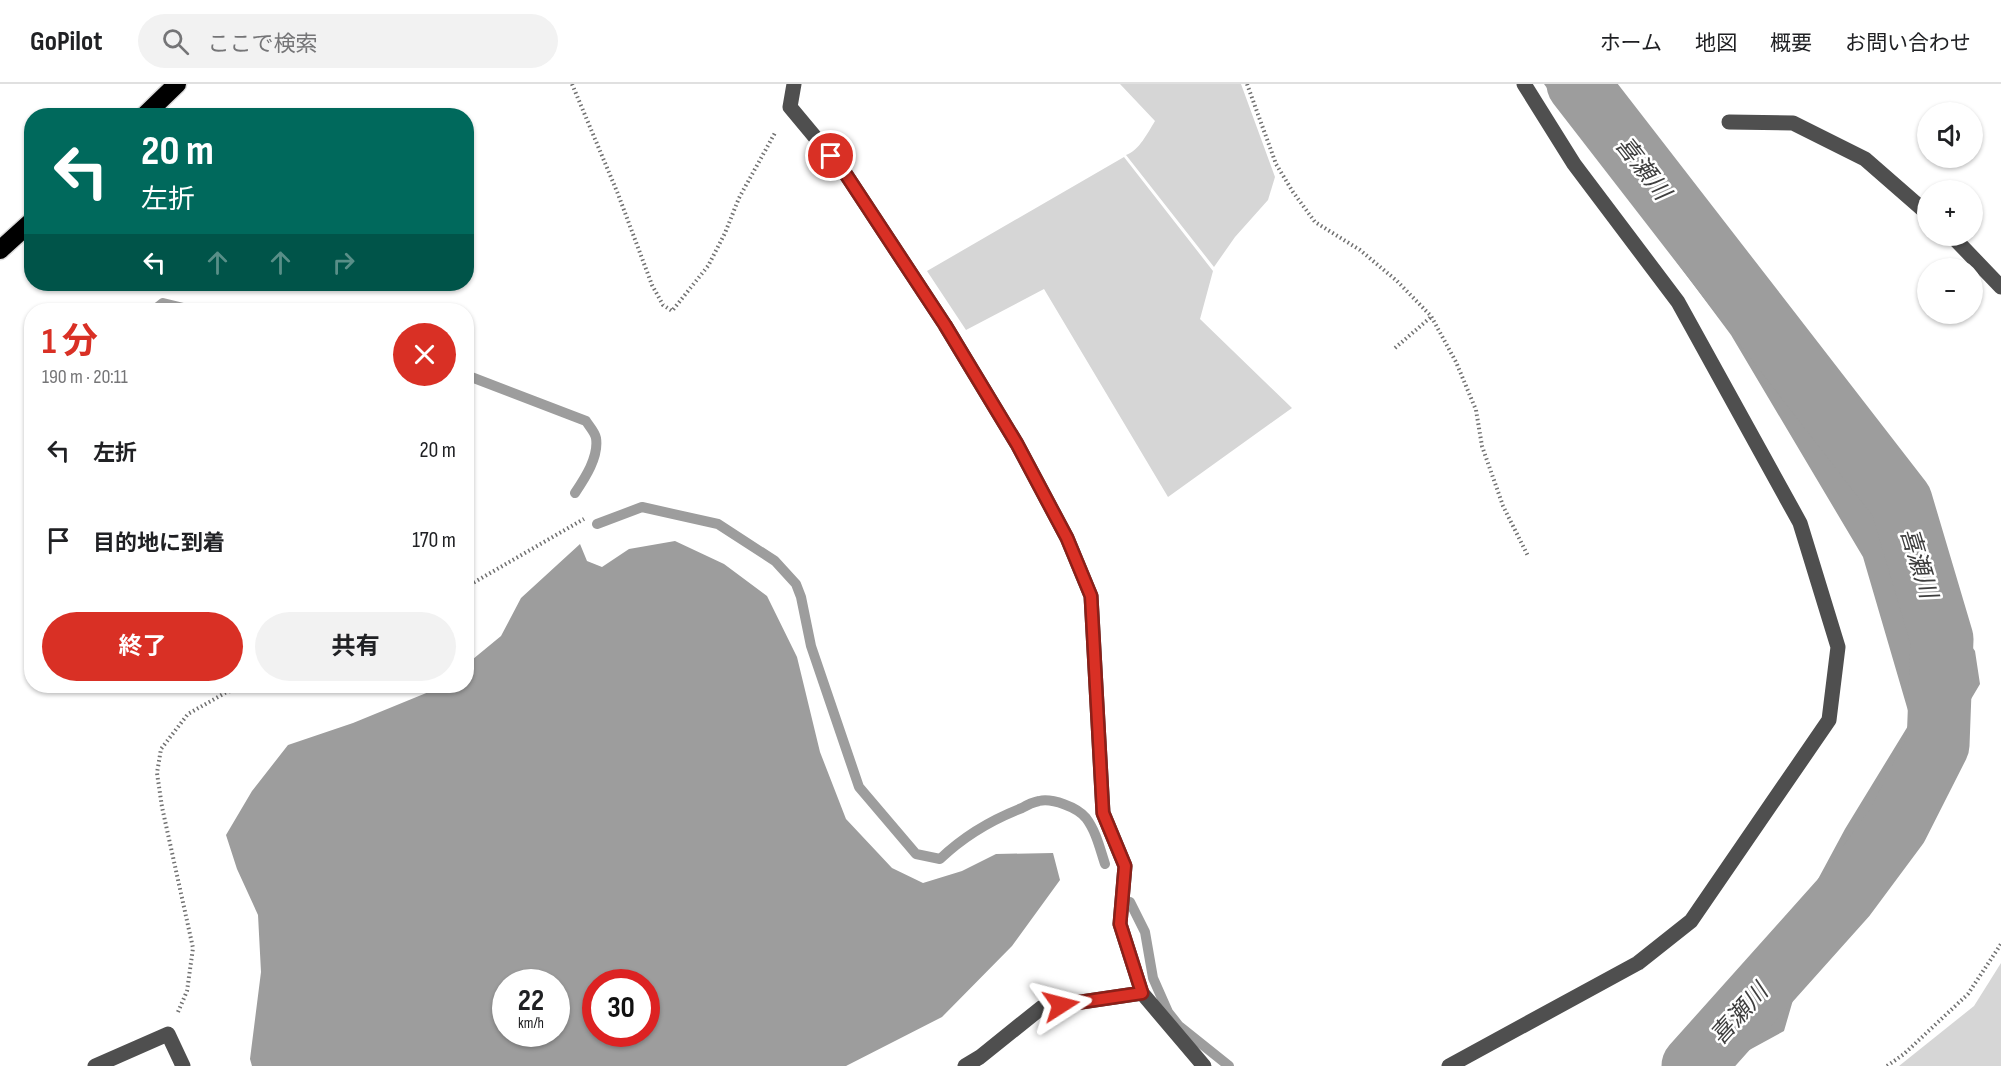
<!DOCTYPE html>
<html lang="ja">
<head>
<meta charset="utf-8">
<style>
	:root { --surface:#fff; --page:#f2f2f2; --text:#202124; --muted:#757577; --line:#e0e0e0; --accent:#d93025 }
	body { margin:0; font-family:"Sofia Sans Condensed","Noto Sans JP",sans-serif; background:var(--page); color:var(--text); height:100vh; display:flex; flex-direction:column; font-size:22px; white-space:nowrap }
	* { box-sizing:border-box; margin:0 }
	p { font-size:20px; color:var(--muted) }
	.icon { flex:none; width:33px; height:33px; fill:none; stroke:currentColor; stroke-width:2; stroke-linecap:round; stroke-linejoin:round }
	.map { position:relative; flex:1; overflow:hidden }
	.drawer { position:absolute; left:24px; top:219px; width:450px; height:390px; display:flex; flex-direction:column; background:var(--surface); border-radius:24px; box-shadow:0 2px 4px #0004 }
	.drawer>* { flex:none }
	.top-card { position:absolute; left:24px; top:24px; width:450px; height:183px; border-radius:24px; box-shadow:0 2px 4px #0004; background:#00695c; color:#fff; overflow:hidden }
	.fabs { position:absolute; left:1917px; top:18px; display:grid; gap:12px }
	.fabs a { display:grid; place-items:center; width:66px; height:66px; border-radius:50%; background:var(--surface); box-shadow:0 2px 4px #0004; font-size:30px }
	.speed { position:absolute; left:492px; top:885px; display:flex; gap:12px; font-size:30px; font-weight:700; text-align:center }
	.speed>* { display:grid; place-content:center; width:78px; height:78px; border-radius:50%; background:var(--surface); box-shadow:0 2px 4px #0004; line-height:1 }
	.speed small { font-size:15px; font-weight:400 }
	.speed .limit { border:9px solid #d22; background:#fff; color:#111 }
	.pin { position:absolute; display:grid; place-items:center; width:51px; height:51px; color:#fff; margin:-26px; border:3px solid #fff; border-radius:50%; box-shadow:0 2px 6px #0007 }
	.me { position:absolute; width:66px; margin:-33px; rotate:81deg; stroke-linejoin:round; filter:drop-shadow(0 0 4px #0008) }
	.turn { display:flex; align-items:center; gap:21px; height:126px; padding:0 18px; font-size:27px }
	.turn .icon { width:78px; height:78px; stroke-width:2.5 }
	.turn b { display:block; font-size:42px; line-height:51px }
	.lanes { display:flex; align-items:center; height:57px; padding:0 18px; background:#0003; justify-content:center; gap:30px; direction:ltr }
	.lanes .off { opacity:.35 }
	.round { display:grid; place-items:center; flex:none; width:63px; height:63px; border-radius:32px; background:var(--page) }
	.headline { display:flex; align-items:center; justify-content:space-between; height:102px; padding:0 18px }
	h1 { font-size:36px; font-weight:700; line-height:45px; color:var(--accent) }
	.action { display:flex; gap:12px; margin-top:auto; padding:12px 18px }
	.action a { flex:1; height:69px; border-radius:36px; background:var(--accent); color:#fff; font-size:24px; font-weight:700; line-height:69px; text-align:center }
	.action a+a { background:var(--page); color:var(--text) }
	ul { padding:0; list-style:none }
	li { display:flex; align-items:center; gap:18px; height:90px; padding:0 18px }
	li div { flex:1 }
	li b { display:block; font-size:22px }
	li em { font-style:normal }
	header { display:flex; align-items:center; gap:36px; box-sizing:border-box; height:84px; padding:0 30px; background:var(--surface); border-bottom:2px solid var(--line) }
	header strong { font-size:28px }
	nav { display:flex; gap:33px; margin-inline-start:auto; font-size:21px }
	.search { width:420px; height:54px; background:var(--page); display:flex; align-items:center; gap:15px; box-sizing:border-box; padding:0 21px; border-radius:33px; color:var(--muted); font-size:22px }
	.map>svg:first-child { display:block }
</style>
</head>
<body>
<header>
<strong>GoPilot</strong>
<div class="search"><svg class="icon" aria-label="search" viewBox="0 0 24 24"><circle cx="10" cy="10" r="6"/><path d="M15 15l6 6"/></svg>ここで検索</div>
<nav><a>ホーム</a><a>地図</a><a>概要</a><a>お問い合わせ</a></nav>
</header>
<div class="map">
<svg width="2001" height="982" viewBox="0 0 2001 982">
	<rect width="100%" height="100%" fill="#fff"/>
	<g fill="#d6d6d6">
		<path d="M1120,0H1241L1275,93L1268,116L1235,153L1214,183L1126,71C1139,67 1148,48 1155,37Z"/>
		<polygon points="1124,73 1213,187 1200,235 1292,324 1168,413 1044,205 966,246 927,187"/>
		<polygon points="2001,879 2001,982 1899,982 1974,922"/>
	</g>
	<g fill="#9d9d9d" fill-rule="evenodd">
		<polygon points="1544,0 1615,0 1678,100 1715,177 1901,417 1925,496 1975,567 1980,600 1888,755 1813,847 1784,947 1720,982 1680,982 1762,941 1796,836 1845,745 1911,637 1863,473 1731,251"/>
		<path d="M675,457L724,480L767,512L797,573L820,668L846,735L892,784L923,799L962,787L996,770L1053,769L1060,796L1012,862L942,933L846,982H252L250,975L261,888L258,831L237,785L226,751L252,707L288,661L353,639L436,605L440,602H466L467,580L501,552L521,514L580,460L587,477L602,483L629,465ZM506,898H556V950H506ZM596,898H646V950H596Z"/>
	</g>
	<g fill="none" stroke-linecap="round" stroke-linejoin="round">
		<g stroke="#9d9d9d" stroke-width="10">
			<polyline points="60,225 71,226"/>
			<polyline points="154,226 163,219 192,226"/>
			<path d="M466,291L586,337C589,342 595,348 596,354C599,373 585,394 575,409"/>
			<path d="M597,440L642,423L718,440L775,477L796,500L801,513L811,562L859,703L916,770L940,775C964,752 991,736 1022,724C1027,721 1034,718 1039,717C1052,714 1077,723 1086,734C1096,747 1100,765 1105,780"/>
			<polyline points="1130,818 1145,848 1153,894 1168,928 1179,942 1229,982"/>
		</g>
		<polyline stroke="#9d9d9d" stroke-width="63" points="1578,0 1901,417 1942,555 1938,661 1897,742 1845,812 1693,982"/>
		<g stroke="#dbdbdb" stroke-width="21">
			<g id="highway">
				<polyline points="144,32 177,0"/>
				<polyline points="0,166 32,137"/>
			</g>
		</g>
		<g stroke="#717171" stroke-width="4" stroke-dasharray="1.5 3" stroke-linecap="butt">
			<polyline points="572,0 618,110 652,201 663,221 672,227 708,182 725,149 739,114 776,47"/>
			<polyline points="1247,0 1276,80 1293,108 1315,138 1360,166 1397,197 1431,232 1456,278 1476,326 1482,362 1503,422 1528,472"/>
			<polyline points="1395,264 1431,233"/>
			<polyline points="466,503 584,435"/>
			<polyline points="178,928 187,907 193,864 162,723 157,689 161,665 188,630 225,609 245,602"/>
			<polyline points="1887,982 1904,970 1968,910 2001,860"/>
		</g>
		<g stroke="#4f4f4f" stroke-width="15">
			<polyline points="794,0 790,23 845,89 945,241 1017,360 1067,454 1091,512 1103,729 1125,782 1120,840 1142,909 1204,982"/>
			<polyline points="1729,38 1793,39 1865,75 1928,130"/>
			<polyline points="1952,152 2001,203"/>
			<polyline points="95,982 168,950 183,982"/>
			<polyline points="965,982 980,973 1041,924 1142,909"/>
			<polyline points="1449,982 1638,879 1691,837 1829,636 1838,563 1800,439 1678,218 1574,80 1524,0"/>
		</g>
		<use href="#highway" stroke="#000" stroke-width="18"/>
	</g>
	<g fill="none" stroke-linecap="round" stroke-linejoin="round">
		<g stroke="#8d1f18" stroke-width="15">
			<polyline id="route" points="831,72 845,89 945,241 1017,360 1067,454 1091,512 1103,729 1125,782 1120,840 1142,909 1061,921"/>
		</g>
		<use href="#route" stroke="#d93025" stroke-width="10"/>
	</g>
	<g text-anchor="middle" stroke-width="5" stroke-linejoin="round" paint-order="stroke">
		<g font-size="24" font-style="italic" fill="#3e3e3e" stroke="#fff">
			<text transform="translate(1643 84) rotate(52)" y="8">喜瀬川</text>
			<text transform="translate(1919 479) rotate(73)" y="8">喜瀬川</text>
			<text transform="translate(1739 930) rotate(-48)" y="8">喜瀬川</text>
		</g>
	</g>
</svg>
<div class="fabs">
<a><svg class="icon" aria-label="sound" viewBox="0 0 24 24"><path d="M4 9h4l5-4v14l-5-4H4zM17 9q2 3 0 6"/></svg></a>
<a>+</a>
<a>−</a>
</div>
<div class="speed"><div>22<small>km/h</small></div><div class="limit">30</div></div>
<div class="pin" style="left:831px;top:72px;background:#d93025"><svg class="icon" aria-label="arrive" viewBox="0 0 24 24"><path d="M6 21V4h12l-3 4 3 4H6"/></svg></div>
<svg class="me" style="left:1061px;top:921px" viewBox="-20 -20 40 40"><path d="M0-17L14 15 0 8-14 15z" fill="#d93025" stroke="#fff" stroke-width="4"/></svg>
<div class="top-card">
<div class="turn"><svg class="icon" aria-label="left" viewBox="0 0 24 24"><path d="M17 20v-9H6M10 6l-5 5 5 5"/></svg><div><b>20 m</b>左折</div></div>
<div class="lanes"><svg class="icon" aria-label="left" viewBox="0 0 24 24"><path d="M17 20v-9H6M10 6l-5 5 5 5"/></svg><svg class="icon off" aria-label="ahead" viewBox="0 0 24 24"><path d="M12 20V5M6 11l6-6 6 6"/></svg><svg class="icon off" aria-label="ahead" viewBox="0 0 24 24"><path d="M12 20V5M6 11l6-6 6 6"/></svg><svg class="icon off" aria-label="right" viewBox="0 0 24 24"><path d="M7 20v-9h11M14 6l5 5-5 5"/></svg></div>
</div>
<section class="drawer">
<div class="headline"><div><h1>1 分</h1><p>190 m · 20:11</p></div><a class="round" style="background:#d93025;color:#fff"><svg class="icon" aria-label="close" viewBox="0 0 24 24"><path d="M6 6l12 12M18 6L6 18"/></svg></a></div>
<ul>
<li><svg class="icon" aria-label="left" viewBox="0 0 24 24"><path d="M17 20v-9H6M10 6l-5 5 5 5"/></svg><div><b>左折</b></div><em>20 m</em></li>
<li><svg class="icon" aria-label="arrive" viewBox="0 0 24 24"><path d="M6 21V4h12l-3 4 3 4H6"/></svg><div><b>目的地に到着</b></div><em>170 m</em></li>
</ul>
<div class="action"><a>終了</a><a>共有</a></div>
</section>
</div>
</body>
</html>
